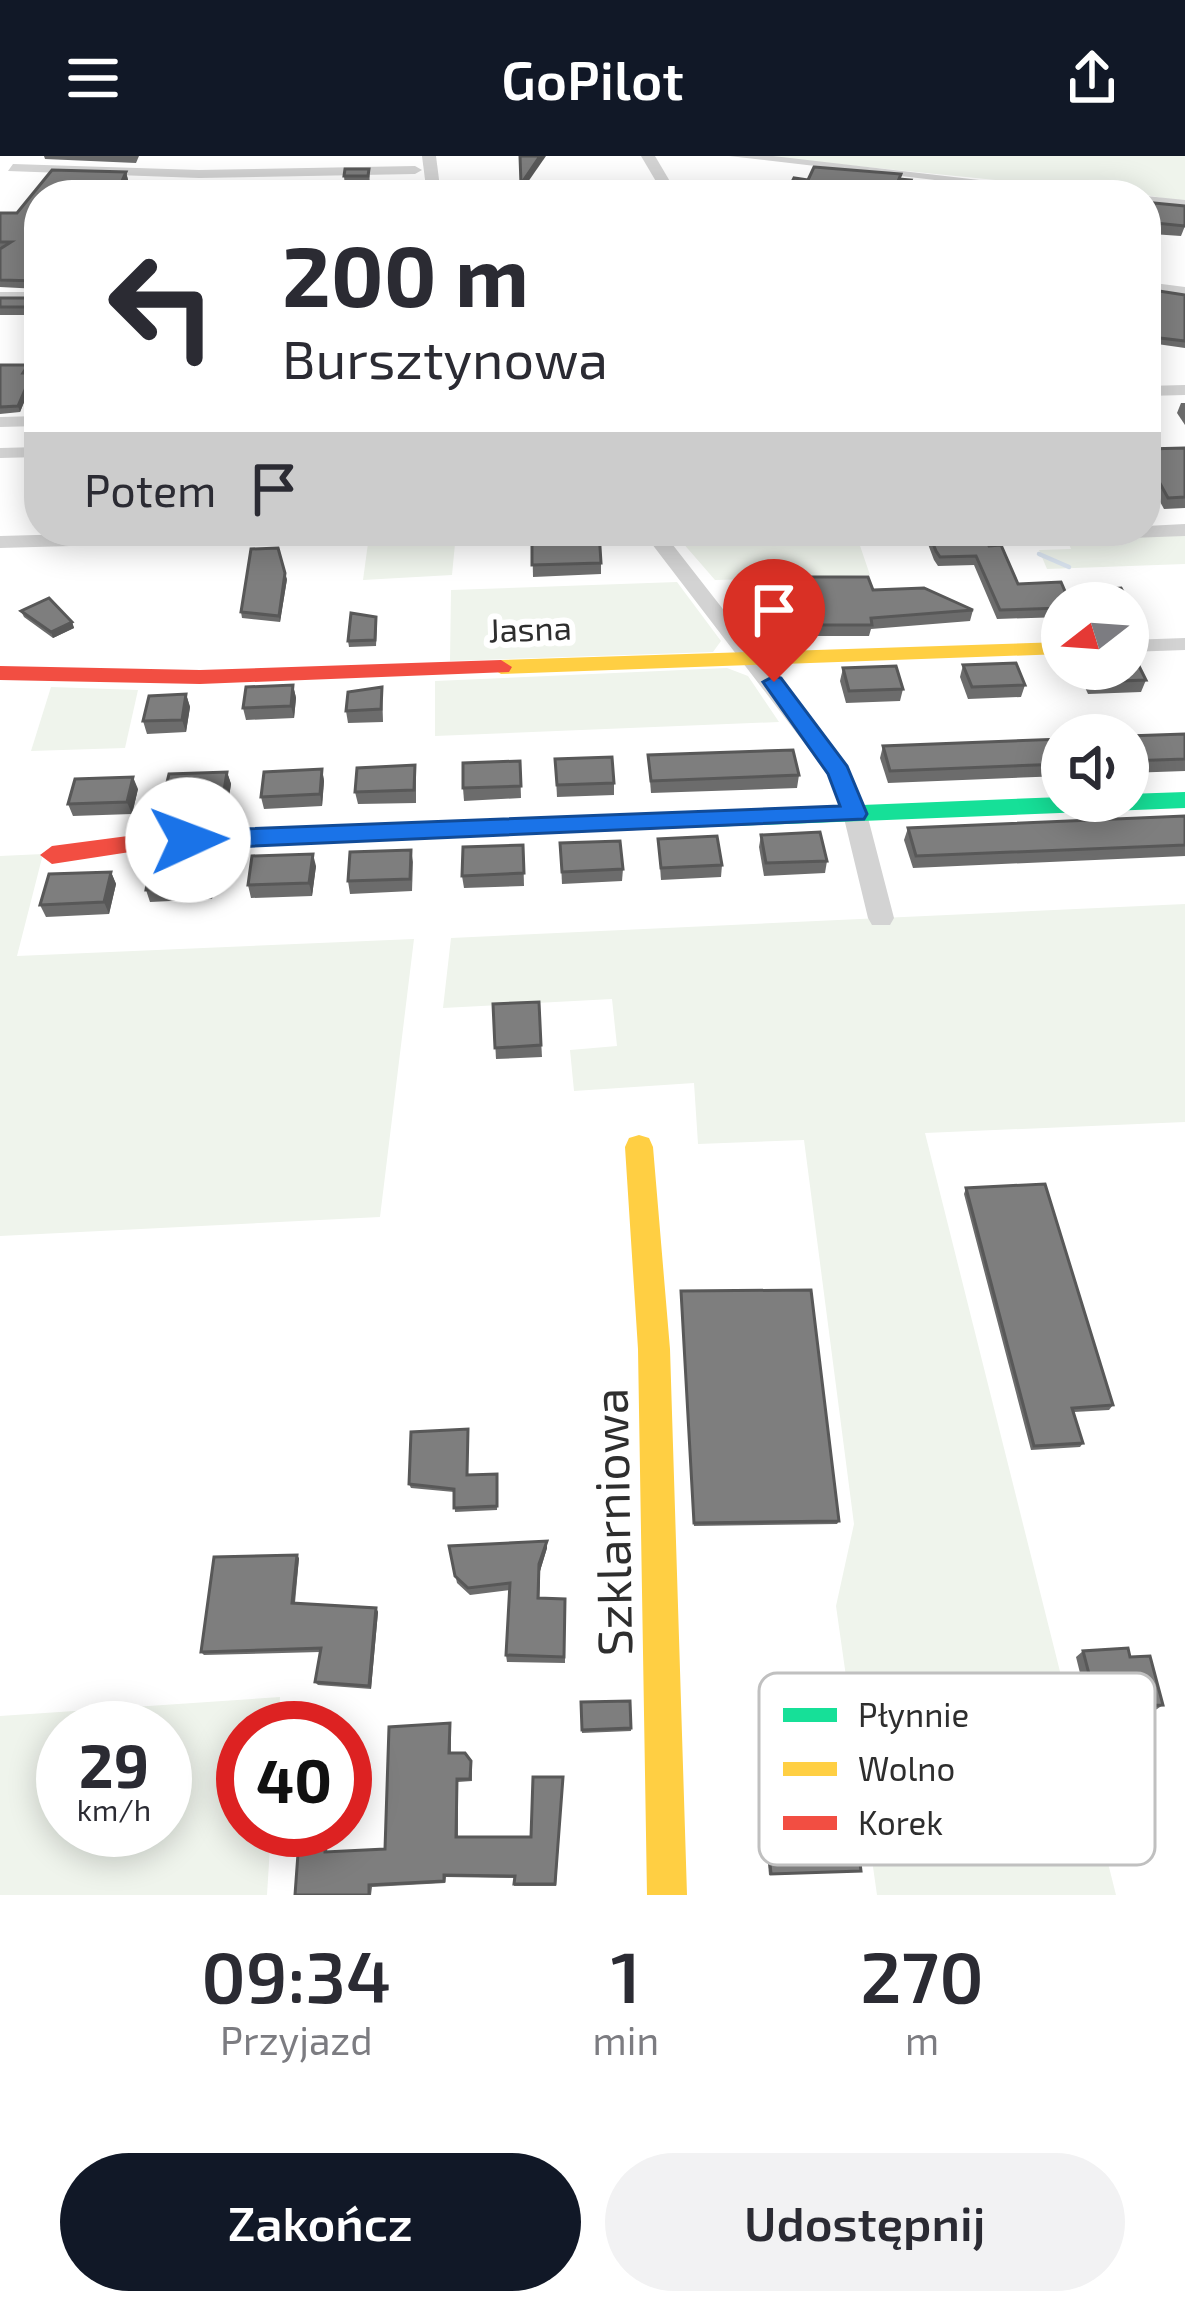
<!DOCTYPE html>
<html lang="pl">
<head>
<meta charset="utf-8">
<style>
	:root { --surface:#fff; --page:#f2f2f3; --text:#2b2b33; --muted:#7c7c81; --accent:#111827 }
	body { margin:0; font-family:"Exo 2",sans-serif; background:var(--page); color:var(--text); height:100vh; display:flex; flex-direction:column; font-size:45px; white-space:nowrap }
	* { box-sizing:border-box; margin:0 }
	p { font-size:39px; color:var(--muted) }
	.icon { flex:none; width:66px; height:66px; fill:none; stroke:currentColor; stroke-width:2; stroke-linecap:round; stroke-linejoin:round }
	.map { position:relative; height:1739px; overflow:hidden }
	.side { display:flex; flex-direction:column; background:var(--surface); flex:1 }
	.side>* { flex:none }
	.banner { position:absolute; left:24px; top:24px; width:1137px; height:366px; border-radius:48px; box-shadow:0 6px 30px #0003; background:#fff; color:var(--text); overflow:hidden }
	.needle { width:78px; rotate:253deg }
	.controls { position:absolute; left:1041px; top:426px; display:grid; gap:24px }
	.controls a { display:grid; place-items:center; width:108px; height:108px; border-radius:50%; background:var(--surface); box-shadow:0 6px 30px #0003; font-size:60px }
	.speed { position:absolute; left:36px; top:1545px; display:flex; gap:24px; font-size:60px; font-weight:700; text-align:center }
	.speed>* { display:grid; place-content:center; width:156px; height:156px; border-radius:50%; background:var(--surface); box-shadow:0 6px 30px #0003; line-height:1 }
	.speed small { font-size:30px; font-weight:400 }
	.speed .limit { border:18px solid #d22; background:#fff; color:#111 }
	.pin { position:absolute; display:grid; place-items:center; width:102px; height:102px; color:#fff; margin:-123px -51px; border-radius:50% 50% 50% 0; rotate:-45deg; box-shadow:0 0 12px #0007 }
	.pin .icon { rotate:45deg }
	.me { position:absolute; width:132px; margin:-66px; rotate:88deg; stroke-linejoin:round; filter:drop-shadow(0 0 9px #0008) }
	.turn { display:flex; align-items:center; gap:42px; height:252px; padding:0 60px; font-size:54px }
	.turn .icon { width:156px; height:156px; stroke-width:2.5 }
	.turn b { display:block; font-size:84px; line-height:102px }
	.then { display:flex; align-items:center; height:114px; padding:0 60px; background:#0003; gap:24px; font-size:45px }
	.eta { display:flex; justify-content:space-evenly; align-items:center; height:204px; text-align:center }
	.eta b { font-size:72px; font-weight:600; line-height:84px }
	.button { display:flex; gap:24px; margin-top:auto; padding:24px 60px }
	.button a { flex:1; height:138px; border-radius:72px; background:var(--accent); color:#fff; font-size:48px; font-weight:600; line-height:138px; text-align:center }
	.button a+a { background:var(--page); color:var(--text) }
	header { display:flex; justify-content:space-between; align-items:center; height:156px; padding:0 60px; background:var(--accent); color:#fff; font-size:54px; font-weight:600 }
	.map>svg:first-child { display:block }
</style>
</head>
<body>
<header><svg class="icon" aria-label="menu" viewBox="0 0 24 24"><path d="M4 6h16M4 12h16M4 18h16"/></svg>GoPilot<svg class="icon" aria-label="share" viewBox="0 0 24 24"><path d="M12 15V3M7 8l5-5 5 5M5 13v7h14v-7"/></svg></header>
<div class="map">
<svg width="1185" height="1739" viewBox="0 0 1185 1739">
	<rect width="100%" height="100%" fill="#fff"/>
	<g fill="#eff4ec" fill-rule="evenodd">
		<polygon points="757,0 1185,0 1185,46 1146,39"/>
		<polygon points="456,377 452,419 363,424 369,380"/>
		<polygon points="1185,379 1185,408 1047,413 1039,394 1071,393 1067,382"/>
		<polygon points="857,381 870,419 715,424 682,386"/>
		<polygon points="677,426 721,485 713,496 450,505 451,434"/>
		<polygon points="727,512 748,520 779,566 435,580 435,525"/>
		<polygon points="51,531 138,534 125,592 31,595"/>
		<polygon points="43,698 17,800 414,783 380,1061 0,1080 0,700"/>
		<polygon points="1185,748 1185,966 925,977 1116,1739 877,1739 836,1450 854,1368 804,984 698,988 694,927 574,935 570,894 617,890 612,843 443,852 451,782"/>
		<path d="M280,1541L278,1572H243V1674H271L267,1739H0V1560ZM63,1572H165V1674H63Z"/>
	</g>
	<g fill="none" stroke-linecap="round" stroke-linejoin="round">
		<polyline stroke="#dae4f0" stroke-width="4.5" points="1039,398 1069,411"/>
		<g fill="#d3d3d3" fill-rule="evenodd">
			<polygon points="422,0 436,0 441,39 427,39"/>
			<polygon points="641,0 655,0 678,39 664,39"/>
			<polygon points="729,0 773,0 1107,39 1062,39"/>
			<polygon points="13,8 199,14 415,10 422,14 415,18 199,22 8,15"/>
			<polygon points="1146,40 1185,44 1185,52 1146,48"/>
			<polygon points="1146,126 1185,131 1185,141 1146,136"/>
			<rect x="0" y="136" width="39" height="10"/>
			<polygon points="1185,229 1185,239 1146,240 1146,230"/>
			<polygon points="39,260 39,270 0,271 0,261"/>
			<polygon points="39,291 39,301 0,302 0,292"/>
			<polygon points="1185,368 1185,380 1048,385 1038,379 1041,375 1146,375 1146,370"/>
			<polygon points="183,375 324,377 314,383 0,392 0,380"/>
			<polygon points="642,375 662,375 850,616 867,658 894,762 890,769 872,769 868,762 843,658 828,618"/>
			<polygon points="1185,482 1185,494 1128,496 1128,484"/>
		</g>
		<polygon fill="#16e098" fill-rule="evenodd" points="1185,636 1185,652 685,672 673,664 685,656 1062,641 1062,645 1128,645 1128,638"/>
		<g fill="#ffcf43" fill-rule="evenodd">
			<polygon points="1062,486 1062,498 501,518 490,511 501,504"/>
			<polygon points="639,979 649,982 653,991 670,1193 687,1739 647,1739 638,1193 625,991 629,982"/>
		</g>
		<g fill="#f24e42" fill-rule="evenodd">
			<polygon points="501,504 512,511 509,516 200,528 0,524 0,510 200,514"/>
			<polygon points="685,656 697,664 685,672 143,694 52,708 40,699 52,690 143,678"/>
		</g>
	</g>
	<g fill="#6c6c6c">
		<polygon points="44,0 139,0 136,7 45,3"/>
		<polygon points="369,13 370,30 345,31 344,20"/>
		<polygon points="52,14 126,16 128,24 123,34 167,35 168,39 39,39 39,133 0,131 0,57 17,57"/>
		<polygon points="1154,47 1185,70 1181,80 1152,78 1151,57"/>
		<polygon points="1146,133 1185,139 1185,192 1150,187 1147,206"/>
		<polygon points="39,140 39,159 0,159 0,142 36,142"/>
		<polygon points="0,209 28,209 30,214 28,217 39,217 39,241 27,239 20,256 0,258"/>
		<polygon points="1181,247 1185,247 1185,269 1177,257"/>
		<polygon points="1185,292 1185,352 1164,353 1146,320 1146,293"/>
		<polygon points="532,375 601,407 601,418 533,421"/>
		<polygon points="923,375 953,375 955,380 989,390 1018,428 1062,447 1062,461 997,463 974,409 938,410 934,404"/>
		<polygon points="762,421 873,434 973,454 970,465 871,473 869,480 777,480 760,432"/>
		<polygon points="287,423 280,466 242,462 241,456"/>
		<polygon points="1121,432 1132,453 1128,465 1128,447 1088,446 1092,434"/>
		<polygon points="21,455 72,466 74,472 53,482 24,461"/>
		<polygon points="377,467 376,490 349,491 348,485"/>
		<polygon points="963,509 1025,529 1021,541 968,543 960,521"/>
		<polygon points="843,512 903,533 900,545 846,547 840,525"/>
		<polygon points="1079,513 1128,513 1146,524 1141,536 1088,538 1078,516"/>
		<polygon points="293,529 296,542 294,562 246,564 243,552"/>
		<polygon points="382,531 383,566 348,567 346,555"/>
		<polygon points="186,538 190,551 186,576 147,578 143,565"/>
		<polygon points="1185,578 1185,615 1128,617 1128,580"/>
		<polygon points="1062,583 1062,620 888,627 880,602 883,590"/>
		<polygon points="648,599 799,619 797,632 651,637"/>
		<polygon points="555,603 614,627 614,639 557,641"/>
		<polygon points="520,605 521,642 464,645 463,632"/>
		<polygon points="322,613 324,625 322,650 264,653 261,641"/>
		<polygon points="227,616 231,628 227,653 167,656 163,643"/>
		<polygon points="416,621 416,647 358,648 355,636"/>
		<polygon points="138,633 132,658 73,660 68,648"/>
		<polygon points="1185,660 1185,700 913,712 904,684 908,672"/>
		<polygon points="761,679 827,705 825,717 764,720 759,691"/>
		<polygon points="658,683 722,709 721,721 661,724"/>
		<polygon points="560,687 623,713 622,725 562,728"/>
		<polygon points="523,689 524,730 464,732 462,720"/>
		<polygon points="411,694 413,706 412,735 350,738 348,725"/>
		<polygon points="213,703 217,715 212,743 150,746 146,734"/>
		<polygon points="316,710 312,740 251,742 248,729"/>
		<polygon points="111,716 116,728 109,758 46,761 40,749"/>
		<polygon points="539,846 542,901 496,903 493,848"/>
		<polygon points="966,1032 1113,1249 1109,1254 1074,1256 1083,1287 1080,1291 1031,1294 964,1038"/>
		<polygon points="681,1140 839,1365 837,1368 694,1370"/>
		<polygon points="468,1273 468,1319 498,1323 497,1354 455,1356 454,1336 411,1332 409,1328"/>
		<polygon points="547,1385 547,1392 540,1415 539,1442 565,1443 565,1507 507,1506 506,1499 510,1434 470,1439 457,1427 449,1390"/>
		<polygon points="299,1402 295,1447 376,1452 378,1456 371,1533 318,1529 315,1526 320,1496 204,1499 201,1496"/>
		<polygon points="1083,1495 1130,1501 1163,1549 1154,1555 1140,1555 1142,1562 1133,1567 1093,1569 1076,1501"/>
		<polygon points="630,1545 631,1575 582,1577 581,1546"/>
		<polygon points="451,1571 451,1597 471,1605 472,1607 472,1625 458,1626 458,1681 531,1681 563,1621 556,1730 514,1730 515,1722 446,1721 445,1727 372,1731 371,1739 295,1739 325,1682 328,1685 327,1696 385,1693"/>
		<polygon points="763,1636 861,1715 769,1719 762,1638"/>
	</g>
	<g fill="#585858">
		<polygon points="540,0 546,0 521,36 521,28"/>
		<polygon points="126,16 128,24 121,39 118,34"/>
		<polygon points="25,234 27,239 20,256 18,250"/>
		<polygon points="285,417 287,423 280,466 279,460"/>
		<polygon points="72,466 74,472 53,482 51,476"/>
		<polygon points="293,529 296,542 294,562 291,550"/>
		<polygon points="186,538 190,551 186,576 182,564"/>
		<polygon points="322,613 324,625 322,650 320,638"/>
		<polygon points="227,616 231,628 227,653 223,641"/>
		<polygon points="133,621 138,633 132,658 127,646"/>
		<polygon points="313,698 316,710 312,740 309,727"/>
		<polygon points="213,703 217,715 212,743 208,731"/>
		<polygon points="111,716 116,728 109,758 104,746"/>
		<polygon points="547,1385 547,1392 540,1415 539,1449 539,1408"/>
		<polygon points="297,1399 299,1402 294,1450 292,1447"/>
		<polygon points="376,1452 378,1456 371,1533 369,1530"/>
	</g>
	<g fill="#7e7e7e" stroke="#585858" stroke-width="3">
		<polygon points="520,0 540,0 521,28"/>
		<polygon points="814,11 901,18 899,23 911,24 904,39 754,39 760,29 789,32 794,22 808,24"/>
		<polygon points="345,13 369,13 368,20 344,20"/>
		<polygon points="52,14 126,16 118,34 167,35 165,39 39,39 39,125 0,124 0,93 11,86 0,86 0,57 17,57"/>
		<polygon points="955,30 990,35 989,39 952,39"/>
		<polygon points="1154,47 1185,50 1185,70 1155,67"/>
		<polygon points="1146,133 1185,139 1185,185 1151,181 1149,200 1146,200"/>
		<polygon points="39,140 39,151 0,151 0,142 36,142"/>
		<polygon points="0,209 28,209 23,217 39,217 39,236 25,234 18,250 0,251"/>
		<polygon points="1185,292 1185,341 1168,342 1146,302 1146,293"/>
		<polygon points="532,375 599,375 601,407 532,409"/>
		<polygon points="928,375 953,375 955,380 984,379 989,390 1001,389 1018,428 1061,426 1070,447 1062,447 1062,452 1000,454 976,400 940,401 936,395"/>
		<polygon points="278,392 285,417 279,460 241,456 251,393"/>
		<polygon points="762,421 868,421 873,434 924,432 973,454 871,462 872,469 778,469"/>
		<polygon points="1121,432 1132,453 1128,453 1128,447 1099,447 1092,434"/>
		<polygon points="49,442 72,466 51,476 21,455"/>
		<polygon points="351,457 376,461 375,484 348,485"/>
		<polygon points="1128,502 1135,502 1146,524 1093,526 1087,513 1128,513"/>
		<polygon points="1016,507 1025,529 972,531 963,509"/>
		<polygon points="896,510 903,533 849,535 843,512"/>
		<polygon points="293,529 291,550 243,552 246,531"/>
		<polygon points="382,531 381,553 346,555 348,536"/>
		<polygon points="186,538 182,564 143,565 149,540"/>
		<polygon points="1185,578 1185,603 1128,605 1128,580"/>
		<polygon points="1062,583 1062,608 890,615 883,590"/>
		<polygon points="793,594 799,619 651,625 648,599"/>
		<polygon points="612,601 614,627 557,629 555,603"/>
		<polygon points="520,605 521,630 463,632 463,607"/>
		<polygon points="415,609 414,634 355,636 357,612"/>
		<polygon points="322,613 320,638 261,641 264,616"/>
		<polygon points="227,616 223,641 163,643 169,618"/>
		<polygon points="133,621 127,646 68,648 75,623"/>
		<polygon points="1185,660 1185,689 916,700 908,672"/>
		<polygon points="820,676 827,705 766,707 761,679"/>
		<polygon points="717,680 722,709 661,712 658,683"/>
		<polygon points="620,685 623,713 562,716 560,687"/>
		<polygon points="523,689 524,717 462,720 463,691"/>
		<polygon points="411,694 410,723 348,725 350,696"/>
		<polygon points="313,698 309,727 248,729 252,700"/>
		<polygon points="213,703 208,731 146,734 151,705"/>
		<polygon points="111,716 104,746 40,749 49,718"/>
		<polygon points="539,846 541,889 495,892 493,848"/>
		<polygon points="1045,1028 1113,1249 1072,1252 1083,1287 1034,1290 966,1032"/>
		<polygon points="811,1134 839,1365 694,1367 681,1135"/>
		<polygon points="468,1273 467,1319 497,1318 497,1350 454,1352 454,1333 409,1328 411,1276"/>
		<polygon points="547,1385 539,1408 538,1442 565,1443 564,1501 506,1499 510,1427 468,1432 455,1420 449,1390"/>
		<polygon points="297,1399 292,1447 376,1452 369,1530 315,1526 321,1492 201,1496 214,1401"/>
		<polygon points="1128,1492 1130,1501 1150,1500 1163,1549 1139,1550 1142,1562 1101,1564 1083,1495"/>
		<polygon points="630,1545 631,1572 582,1574 581,1546"/>
		<polygon points="450,1567 449,1597 465,1597 471,1605 470,1623 457,1623 456,1681 531,1681 533,1621 563,1621 555,1728 514,1728 515,1720 444,1719 444,1725 369,1729 369,1739 295,1739 299,1684 325,1682 325,1696 385,1693 389,1571"/>
		<polygon points="851,1633 861,1715 771,1718 763,1636"/>
	</g>
	<polygon fill="#1a73e8" stroke="#114b97" stroke-width="3" points="774,520 781,522 847,610 867,658 864,663 188,693 176,684 188,675 840,650 828,618 763,526"/>
	<g text-anchor="middle" stroke-width="12" stroke-linejoin="round" paint-order="stroke">
		<g font-size="33" fill="#2e2e2e" stroke="#fff">
			<text transform="translate(530 473) rotate(-2)" y="12">Jasna</text>
		</g>
		<g font-size="48" fill="#2e2e2e" stroke="#fff">
			<text transform="translate(613 1366) rotate(-91)" y="17">Szklarniowa</text>
		</g>
	</g>
	<rect x="759" y="1517" width="396" height="192" rx="18" fill="#fff" stroke="#c0c0c0" stroke-width="3"/>
	<rect x="783" y="1552" width="54" height="14" fill="#16e098"/>
	<rect x="783" y="1606" width="54" height="14" fill="#ffcf43"/>
	<rect x="783" y="1660" width="54" height="14" fill="#f24e42"/>
	<g font-size="33" fill="#2e2e2e">
		<text x="858" y="1571">Płynnie</text>
		<text x="858" y="1625">Wolno</text>
		<text x="858" y="1679">Korek</text>
	</g>
</svg>
<div class="controls">
<a><svg class="needle" viewBox="-14 -14 28 28"><path d="M0-13l5 13h-10z" fill="#e53935"/><path d="M0 13l5-13h-10z" fill="#7c7c81"/></svg></a>
<a><svg class="icon" aria-label="sound" viewBox="0 0 24 24"><path d="M4 9h4l5-4v14l-5-4H4zM17 9q2 3 0 6"/></svg></a>
</div>
<div class="speed"><div>29<small>km/h</small></div><div class="limit">40</div></div>
<div class="pin" style="left:774px;top:526px;background:#d93025"><svg class="icon" aria-label="arrive" viewBox="0 0 24 24"><path d="M6 21V4h12l-3 4 3 4H6"/></svg></div>
<svg class="me" style="left:188px;top:684px" viewBox="-20 -20 40 40"><circle r="19" fill="#fff"/><path d="M0-13L10 11 0 6-10 11z" fill="#1a73e8"/></svg>
<div class="banner">
<div class="turn"><svg class="icon" aria-label="left" viewBox="0 0 24 24"><path d="M17 20v-9H6M10 6l-5 5 5 5"/></svg><div><b>200 m</b>Bursztynowa</div></div>
<div class="then">Potem<svg class="icon" aria-label="arrive" viewBox="0 0 24 24"><path d="M6 21V4h12l-3 4 3 4H6"/></svg></div>
</div>
</div>
<section class="side">
<div class="eta">
<div><b>09:34</b><p>Przyjazd</p></div>
<div><b>1</b><p>min</p></div>
<div><b>270</b><p>m</p></div>
</div>
<div class="button"><a>Zakończ</a><a>Udostępnij</a></div>
</section>
</body>
</html>
